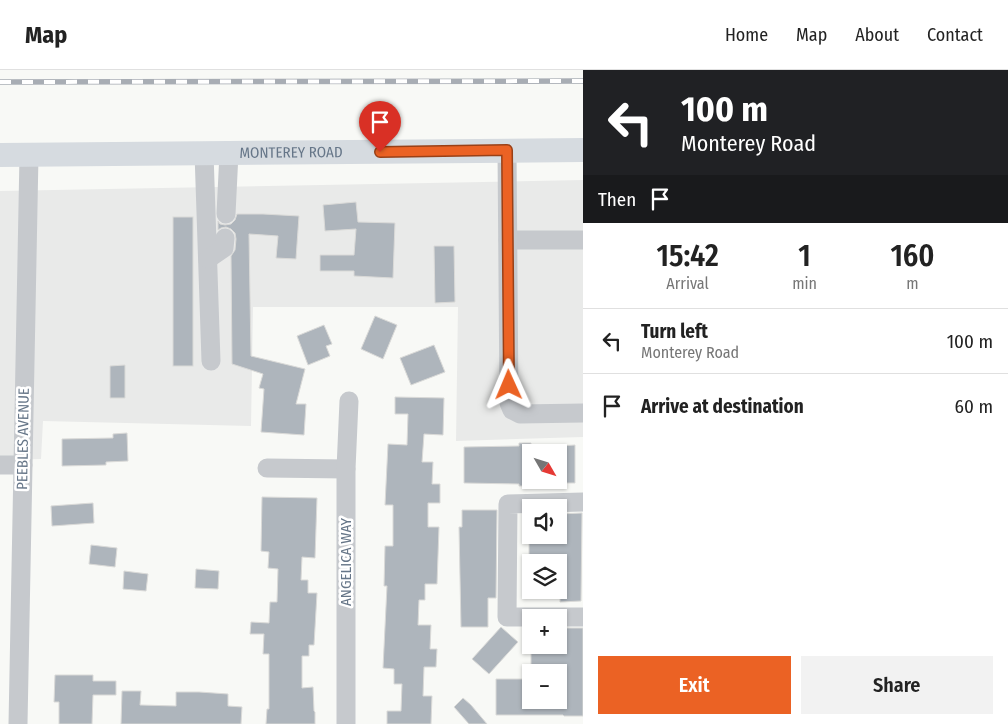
<!DOCTYPE html>
<html lang="en">
<head>
<meta charset="utf-8">
<style>
	:root { --surface:#fff; --page:#f2f2f2; --text:#222; --muted:#767676; --line:#e0e0e0; --accent:#eb6224 }
	body { margin:0; font-family:"Fira Sans Condensed",sans-serif; background:var(--page); color:var(--text); height:100vh; display:flex; flex-direction:column; font-size:19px; white-space:nowrap }
	* { box-sizing:border-box; margin:0 }
	p { font-size:16px; color:var(--muted) }
	.icon { flex:none; width:28px; height:28px; fill:none; stroke:currentColor; stroke-width:2; stroke-linecap:round; stroke-linejoin:round }
	.map { position:relative; flex:1; overflow:hidden }
	.sheet { display:flex; flex-direction:column; background:var(--surface); width:425px }
	.sheet>* { flex:none }
	.banner { background:#202124; color:#fff; overflow:hidden }
	.needle { width:32px; rotate:129deg }
	.fabs { position:absolute; left:522px; top:374px; display:grid; gap:10px }
	.fabs a { display:grid; place-items:center; width:45px; height:45px; border-radius:0px; background:var(--surface); box-shadow:0 1px 4px #0004; font-size:25px }
	.pin { position:absolute; display:grid; place-items:center; width:42px; height:42px; color:#fff; margin:-51px -21px; border-radius:50% 50% 50% 0; rotate:-45deg; box-shadow:0 0 5px #0007 }
	.pin .icon { rotate:45deg }
	.me { position:absolute; width:55px; margin:-28px; rotate:359deg; stroke-linejoin:round; filter:drop-shadow(0 0 4px #0008) }
	.turn { display:flex; align-items:center; gap:18px; height:105px; padding:0 15px; font-size:22px }
	.turn .icon { width:65px; height:65px; stroke-width:2.5 }
	.turn b { display:block; font-size:35px; line-height:42px }
	.then { display:flex; align-items:center; height:48px; padding:0 15px; background:#0003; gap:10px; font-size:19px }
	.eta { display:flex; justify-content:space-evenly; align-items:center; height:85px; text-align:center }
	.eta b { font-size:30px; font-weight:600; line-height:35px }
	.action { display:flex; gap:10px; margin-top:auto; padding:10px 15px }
	.action a { flex:1; height:58px; border-radius:0px; background:var(--accent); color:#fff; font-size:20px; font-weight:600; line-height:58px; text-align:center }
	.action a+a { background:var(--page); color:var(--text) }
	ul { padding:0; list-style:none }
	li { display:flex; align-items:center; gap:15px; height:65px; padding:0 15px; border-top:1px solid var(--line) }
	li div { flex:1 }
	li b { display:block; font-size:19px }
	li em { font-style:normal }
	header { display:flex; align-items:center; gap:30px; box-sizing:border-box; height:70px; padding:0 25px; background:var(--surface); border-bottom:1px solid var(--line) }
	header strong { font-size:24px }
	nav { display:flex; gap:28px; margin-inline-start:auto; font-size:18px }
	main { display:flex; flex:1; min-height:0 }
	.map>svg:first-child { display:block }
</style>
</head>
<body>
<header>
<strong>Map</strong>
<nav><a>Home</a><a>Map</a><a>About</a><a>Contact</a></nav>
</header>
<main>
<div class="map">
<svg width="583" height="654" viewBox="0 0 583 654">
	<rect width="100%" height="100%" fill="#f8f9f6"/>
	<polygon fill="#e9eae9" points="583,110 583,367 456,371 458,237 253,237 251,356 43,351 41,389 0,390 0,121"/>
	<g fill="#aeb5bc" stroke="#dadad8">
		<polygon points="356,132 358,152 395,153 393,208 354,206 354,201 320,201 320,185 354,185 356,159 325,161 323,135"/>
		<polygon points="237,144 263,144 299,146 296,189 276,188 278,166 249,164 251,286 305,299 296,334 306,334 304,365 261,362 264,319 259,318 263,304 232,294 231,186 235,180 236,169 235,163 231,159 226,157 221,158 218,160 218,151 220,154 225,155 231,154 235,150"/>
		<rect x="173" y="147" width="20" height="149"/>
		<polygon points="434,176 454,176 455,232 435,233"/>
		<polygon points="375,246 397,255 383,289 361,279"/>
		<polygon points="324,255 332,274 326,276 330,286 308,295 297,266"/>
		<polygon points="434,275 445,302 411,315 400,288"/>
		<polygon points="125,295 125,328 110,328 110,296"/>
		<polygon points="395,327 444,328 443,365 424,364 422,392 433,392 432,414 440,414 440,433 428,433 428,457 439,457 437,514 425,514 425,530 419,530 418,555 431,555 430,579 437,579 436,597 424,597 423,626 432,626 431,654 387,654 387,641 401,641 402,614 394,614 394,599 383,598 387,516 384,516 385,476 393,476 393,435 385,435 388,374 407,375 408,344 395,344"/>
		<polygon points="127,363 128,391 106,392 106,395 62,396 62,369 113,368 113,364"/>
		<polygon points="519,373 531,373 531,416 519,416 519,414 464,413 464,377 519,376"/>
		<polygon points="575,375 575,413 559,413 559,376"/>
		<polygon points="262,427 317,428 315,488 302,487 301,510 308,510 308,523 317,523 314,575 309,575 309,586 302,586 302,618 313,617 314,641 315,642 315,654 266,654 267,639 269,639 269,584 263,584 264,564 250,564 251,552 269,553 270,532 277,532 278,499 268,498 269,482 261,481"/>
		<polygon points="93,433 94,453 52,456 51,436"/>
		<polygon points="462,440 497,440 496,528 488,528 488,557 461,557 459,457 462,457"/>
		<polygon points="582,443 581,531 560,532 560,492 529,492 529,465 559,465 559,444"/>
		<polygon points="91,475 117,478 115,497 89,494"/>
		<polygon points="196,499 219,501 218,519 195,518"/>
		<polygon points="124,501 148,504 146,521 123,519"/>
		<polygon points="501,557 518,572 489,604 472,589"/>
		<polygon points="562,558 583,558 583,646 564,646 563,645 496,645 496,609 531,609 531,630 563,630 562,595 531,596 531,575 562,575"/>
		<polygon points="55,605 93,605 93,611 116,611 116,625 93,625 92,654 59,654 59,632 54,632"/>
		<polygon points="122,621 141,621 140,635 176,636 176,622 199,622 228,624 228,636 242,637 241,654 121,654"/>
		<polygon points="463,628 471,635 487,654 469,654 454,637"/>
	</g>
	<g fill="none" stroke-linecap="round" stroke-linejoin="round">
		<g stroke="#c6c9cd" stroke-width="19">
			<polyline points="507,80 509,333 512,340 520,344 583,343"/>
			<polyline points="204,83 211,291"/>
			<polyline points="226,144 229,83"/>
			<polyline points="508,170 583,170"/>
			<polyline points="208,189 224,178 225,168"/>
			<polyline points="0,395 23,395"/>
			<polyline points="267,398 346,399"/>
			<polyline points="583,432 508,434 507,547 583,547"/>
			<polyline points="18,654 29,85"/>
			<polyline points="346,654 346,399 349,331"/>
		</g>
		<path stroke="#d6dbe0" stroke-width="24" id="s1" d="M0,85L583,80"/>
		<g stroke="#a8adb4" stroke-width="5.5">
			<polyline id="rail" points="0,12 583,11"/>
		</g>
		<use href="#rail" stroke="#fff" stroke-width="4" stroke-dasharray="11" stroke-linecap="butt"/>
	</g>
	<g fill="none" stroke-linecap="round" stroke-linejoin="round">
		<g stroke="#994017" stroke-width="12">
			<polyline id="route" points="380,82 507,80 509,315"/>
		</g>
		<use href="#route" stroke="#eb6224" stroke-width="9"/>
	</g>
	<g text-anchor="middle" stroke-width="5" stroke-linejoin="round" paint-order="stroke">
		<g font-size="15" fill="#667688" stroke="#fff">
			<text dy="5" stroke="none"><textPath href="#s1" startOffset="291">MONTEREY ROAD</textPath></text>
			<text transform="translate(23 369) rotate(-89)" y="5">PEEBLES AVENUE</text>
			<text transform="translate(346 492) rotate(-90)" y="5">ANGELICA WAY</text>
		</g>
	</g>
</svg>
<div class="fabs">
<a><svg class="needle" viewBox="-14 -14 28 28"><path d="M0-13l5 13h-10z" fill="#e53935"/><path d="M0 13l5-13h-10z" fill="#767676"/></svg></a>
<a><svg class="icon" aria-label="sound" viewBox="0 0 24 24"><path d="M4 9h4l5-4v14l-5-4H4zM17 9q2 3 0 6"/></svg></a>
<a><svg class="icon" aria-label="layers" viewBox="0 0 24 24"><path d="M12 4l9 5-9 5-9-5zM3 14l9 5 9-5"/></svg></a>
<a>+</a>
<a>−</a>
</div>
<div class="pin" style="left:380px;top:82px;background:#d93025"><svg class="icon" aria-label="arrive" viewBox="0 0 24 24"><path d="M6 21V4h12l-3 4 3 4H6"/></svg></div>
<svg class="me" style="left:509px;top:315px" viewBox="-20 -20 40 40"><path d="M0-17L14 15 0 8-14 15z" fill="#eb6224" stroke="#fff" stroke-width="4"/></svg>
</div>
<section class="sheet">
<div class="banner">
<div class="turn"><svg class="icon" aria-label="left" viewBox="0 0 24 24"><path d="M17 20v-9H6M10 6l-5 5 5 5"/></svg><div><b>100 m</b>Monterey Road</div></div>
<div class="then">Then<svg class="icon" aria-label="arrive" viewBox="0 0 24 24"><path d="M6 21V4h12l-3 4 3 4H6"/></svg></div>
</div>
<div class="eta">
<div><b>15:42</b><p>Arrival</p></div>
<div><b>1</b><p>min</p></div>
<div><b>160</b><p>m</p></div>
</div>
<ul>
<li><svg class="icon" aria-label="left" viewBox="0 0 24 24"><path d="M17 20v-9H6M10 6l-5 5 5 5"/></svg><div><b>Turn left</b><p>Monterey Road</p></div><em>100 m</em></li>
<li><svg class="icon" aria-label="arrive" viewBox="0 0 24 24"><path d="M6 21V4h12l-3 4 3 4H6"/></svg><div><b>Arrive at destination</b></div><em>60 m</em></li>
</ul>
<div class="action"><a>Exit</a><a>Share</a></div>
</section>
</main>
</body>
</html>
